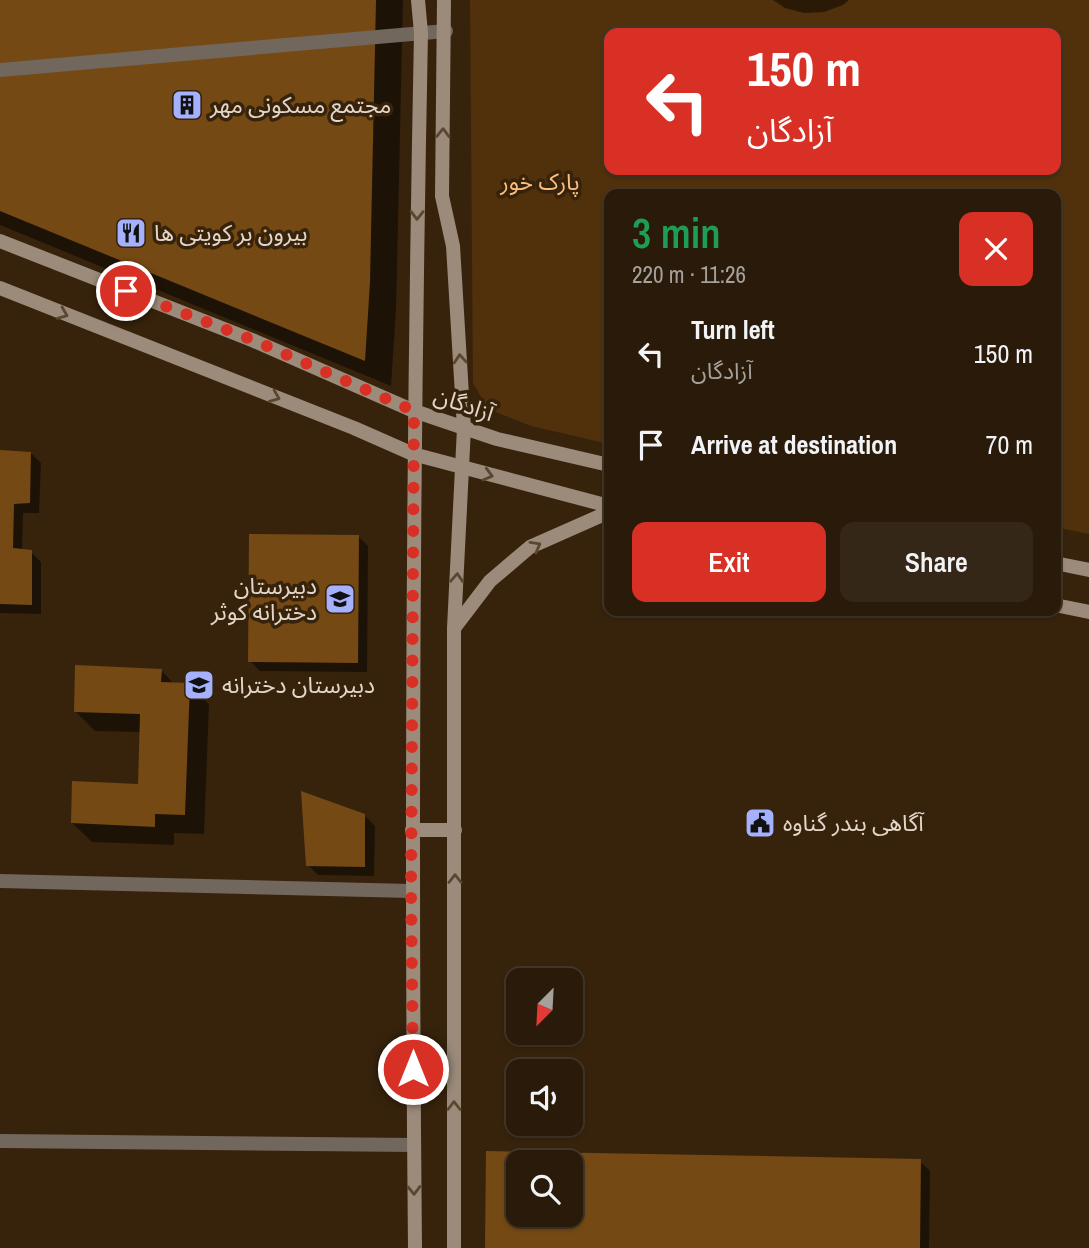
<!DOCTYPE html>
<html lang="en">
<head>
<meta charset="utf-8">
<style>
	:root { --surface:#291a09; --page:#352717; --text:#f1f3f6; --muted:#a5a19c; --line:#45382a; --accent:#d93025 }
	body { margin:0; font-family:"Archivo Narrow","Noto Sans Arabic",sans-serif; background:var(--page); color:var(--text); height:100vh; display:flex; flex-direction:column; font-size:26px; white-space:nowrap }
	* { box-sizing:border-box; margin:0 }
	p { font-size:23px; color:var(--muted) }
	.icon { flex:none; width:38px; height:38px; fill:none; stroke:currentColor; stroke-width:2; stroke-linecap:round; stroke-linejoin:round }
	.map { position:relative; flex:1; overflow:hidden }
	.details { position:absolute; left:604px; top:189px; width:457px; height:427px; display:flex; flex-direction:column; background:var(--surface); border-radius:14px; box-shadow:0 2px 5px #0004,0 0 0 2px var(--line) }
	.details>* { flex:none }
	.guide { position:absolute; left:604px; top:28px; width:457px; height:147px; border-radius:14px; box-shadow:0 2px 5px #0004,0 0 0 2px var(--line); background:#d93025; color:#fff; overflow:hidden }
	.needle { width:46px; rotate:204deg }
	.controls { position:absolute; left:506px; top:968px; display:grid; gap:14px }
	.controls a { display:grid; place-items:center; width:77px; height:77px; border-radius:14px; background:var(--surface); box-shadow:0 2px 5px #0004,0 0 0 2px var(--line); font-size:35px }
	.pin { position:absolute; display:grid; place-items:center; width:60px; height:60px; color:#fff; margin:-30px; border:4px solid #fff; border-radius:50%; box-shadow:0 2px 7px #0007 }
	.me { position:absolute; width:77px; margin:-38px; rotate:0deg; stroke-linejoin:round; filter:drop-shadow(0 0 5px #0008) }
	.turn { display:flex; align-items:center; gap:24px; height:147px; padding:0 28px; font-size:32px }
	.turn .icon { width:91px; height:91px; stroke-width:2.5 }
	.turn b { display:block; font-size:49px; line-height:60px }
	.round { display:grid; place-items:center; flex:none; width:74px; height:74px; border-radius:14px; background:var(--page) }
	.head { display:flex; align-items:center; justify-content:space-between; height:119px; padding:0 28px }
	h1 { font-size:42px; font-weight:600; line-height:52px; color:#1e9e55 }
	.button { display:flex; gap:14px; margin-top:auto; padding:14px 28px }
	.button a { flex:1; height:80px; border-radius:14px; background:var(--accent); color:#fff; font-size:28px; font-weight:600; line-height:80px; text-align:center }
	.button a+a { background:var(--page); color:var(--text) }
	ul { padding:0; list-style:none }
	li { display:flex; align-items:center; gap:21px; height:91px; padding:0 28px }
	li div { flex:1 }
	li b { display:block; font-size:26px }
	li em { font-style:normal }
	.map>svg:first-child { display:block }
</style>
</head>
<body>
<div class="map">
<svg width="1089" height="1248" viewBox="0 0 1089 1248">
	<rect width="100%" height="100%" fill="#37230c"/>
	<path fill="#50310b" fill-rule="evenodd" d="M470,0H1089V534L1055,527V194H609V444L531,426L488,409L473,383ZM609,33H1055V170H609Z"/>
	<g fill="#0007" fill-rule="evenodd">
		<polygon points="0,0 403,0 396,310 391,386 0,225"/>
		<polygon points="773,0 849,0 843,5 824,12 804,13 785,8"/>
		<polygon points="0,452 31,453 41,463 39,513 23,513 22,551 31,552 41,562 41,614 0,613"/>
		<polygon points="358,536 368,546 367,672 260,671 250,661"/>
		<polygon points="161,670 174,684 189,685 209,704 204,834 174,833 174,845 92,842 72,823 140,786 141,732 95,731 75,711"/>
		<polygon points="365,816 375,826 374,876 318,875 308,865"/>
		<path d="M488,1153L920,1161L930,1171L929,1248H487ZM518,1162H570V1214H518Z"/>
	</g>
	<g fill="#744914" fill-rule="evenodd">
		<polygon points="0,0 376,0 370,282 365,361 0,211"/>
		<polygon points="0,450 31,452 30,503 14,504 13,548 32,550 32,605 0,604"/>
		<polygon points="249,534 359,535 358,663 248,662"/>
		<polygon points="75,665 162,669 161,682 190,683 185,815 155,814 155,827 71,823 72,781 138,784 140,714 74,712"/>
		<polygon points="301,791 365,814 365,867 306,866"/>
		<path d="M486,1151L921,1159L920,1248H485ZM518,1162H570V1214H518Z"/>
	</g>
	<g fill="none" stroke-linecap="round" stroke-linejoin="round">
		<g stroke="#72675d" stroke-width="14">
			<polyline points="0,70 446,31"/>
			<polyline points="0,881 411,891"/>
			<polyline points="0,1141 414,1145"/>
		</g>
		<g stroke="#9c8b7a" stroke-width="14">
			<polyline points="444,0 442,196 453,246 464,428 454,628 454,1248"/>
			<polyline points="0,241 252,340 414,411 497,439 609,465"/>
			<polyline points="0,288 354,428 413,454 609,506"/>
			<polyline points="1055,563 1089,570"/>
			<polyline points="1055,605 1089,612"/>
			<polyline points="455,627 490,581 530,547 609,512"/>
			<polyline points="412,830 455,830"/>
			<path d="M415,1248C411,843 413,438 421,33L418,0"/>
		</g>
	</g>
	<defs><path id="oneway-chevron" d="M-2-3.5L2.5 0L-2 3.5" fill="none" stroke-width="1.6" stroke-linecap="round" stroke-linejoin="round" transform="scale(1.75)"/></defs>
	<g stroke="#5a4732">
		<use href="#oneway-chevron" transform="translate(443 133) rotate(-89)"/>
		<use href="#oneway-chevron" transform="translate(417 215) rotate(91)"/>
		<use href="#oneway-chevron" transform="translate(63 314) rotate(22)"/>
		<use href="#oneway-chevron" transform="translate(460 359) rotate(-94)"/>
		<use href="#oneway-chevron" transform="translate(275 397) rotate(22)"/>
		<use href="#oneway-chevron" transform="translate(488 475) rotate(15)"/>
		<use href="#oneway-chevron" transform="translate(536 546) rotate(-29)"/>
		<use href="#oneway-chevron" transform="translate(457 578) rotate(-87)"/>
		<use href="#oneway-chevron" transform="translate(455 879) rotate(-90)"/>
		<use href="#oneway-chevron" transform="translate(454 1106) rotate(-90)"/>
		<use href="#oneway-chevron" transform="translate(414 1190) rotate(89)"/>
	</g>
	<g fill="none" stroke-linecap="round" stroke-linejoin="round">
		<polyline stroke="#d93025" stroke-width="12" stroke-dasharray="0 21.6" points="126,291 253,340 414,411 411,891 413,1069"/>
	</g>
	<defs>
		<g id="building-square" transform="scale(1.575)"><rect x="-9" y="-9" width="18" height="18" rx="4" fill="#a5b1fc" stroke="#37230c"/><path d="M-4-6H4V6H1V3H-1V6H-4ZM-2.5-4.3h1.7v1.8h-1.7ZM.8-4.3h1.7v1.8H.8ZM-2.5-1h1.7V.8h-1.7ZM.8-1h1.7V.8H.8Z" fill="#111"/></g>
		<g id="restaurant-square" transform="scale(1.575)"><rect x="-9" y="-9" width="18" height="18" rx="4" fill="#a5b1fc" stroke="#37230c"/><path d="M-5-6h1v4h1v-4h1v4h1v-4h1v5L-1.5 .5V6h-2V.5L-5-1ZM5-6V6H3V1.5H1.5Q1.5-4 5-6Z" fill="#111"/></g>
		<g id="school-square" transform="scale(1.575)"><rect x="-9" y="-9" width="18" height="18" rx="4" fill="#a5b1fc" stroke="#37230c"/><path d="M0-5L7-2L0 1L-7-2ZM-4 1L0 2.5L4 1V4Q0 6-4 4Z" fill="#111"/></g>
		<g id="civic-square" transform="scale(1.575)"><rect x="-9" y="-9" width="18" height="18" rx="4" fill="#a5b1fc" stroke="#37230c"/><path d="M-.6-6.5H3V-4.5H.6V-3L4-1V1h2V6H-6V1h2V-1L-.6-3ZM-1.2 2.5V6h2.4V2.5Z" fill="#111"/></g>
	</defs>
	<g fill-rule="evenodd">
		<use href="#building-square" x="187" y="105"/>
		<use href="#restaurant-square" x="131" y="233"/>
		<use href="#school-square" x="340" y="599"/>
		<use href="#school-square" x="199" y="685"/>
		<use href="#civic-square" x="760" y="823"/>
	</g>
	<g text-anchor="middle" stroke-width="7" stroke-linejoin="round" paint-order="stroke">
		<g font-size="23" fill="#e4d7c9" stroke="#37230c" text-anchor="start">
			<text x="210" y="113">مجتمع مسکونی مهر</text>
			<text x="154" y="241">بیرون بر کویتی ها</text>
			<text x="317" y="594" text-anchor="end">دبیرستان<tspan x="317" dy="26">دخترانه کوثر</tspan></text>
			<text x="222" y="693">دبیرستان دخترانه</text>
			<text x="783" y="831">آگاهی بندر گناوه</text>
		</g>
		<g font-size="23" fill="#febe7b" stroke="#37230c">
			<text x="540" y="190">پارک خور</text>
		</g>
		<g font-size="23" fill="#e4d7c9" stroke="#37230c">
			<text transform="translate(464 404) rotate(19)" y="8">آزادگان</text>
		</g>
	</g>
</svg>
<div class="controls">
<a><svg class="needle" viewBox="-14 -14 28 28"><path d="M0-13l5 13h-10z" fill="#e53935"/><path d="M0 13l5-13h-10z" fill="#a5a19c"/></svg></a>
<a><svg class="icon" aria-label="sound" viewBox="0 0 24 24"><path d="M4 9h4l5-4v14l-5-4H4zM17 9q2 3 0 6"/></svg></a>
<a><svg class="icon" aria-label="search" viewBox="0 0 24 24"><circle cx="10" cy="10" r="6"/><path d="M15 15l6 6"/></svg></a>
</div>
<div class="pin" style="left:126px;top:291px;background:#d93025"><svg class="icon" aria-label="arrive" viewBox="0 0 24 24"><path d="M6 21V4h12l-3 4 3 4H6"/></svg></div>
<svg class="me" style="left:413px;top:1069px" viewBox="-20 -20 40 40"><circle r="17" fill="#d93025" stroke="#fff" stroke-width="3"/><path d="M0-11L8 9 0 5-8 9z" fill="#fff"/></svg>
<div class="guide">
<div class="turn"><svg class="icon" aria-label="left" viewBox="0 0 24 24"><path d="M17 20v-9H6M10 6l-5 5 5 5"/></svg><div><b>150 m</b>آزادگان</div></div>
</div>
<section class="details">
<div class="head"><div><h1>3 min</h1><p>220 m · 11:26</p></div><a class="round" style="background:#d93025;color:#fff"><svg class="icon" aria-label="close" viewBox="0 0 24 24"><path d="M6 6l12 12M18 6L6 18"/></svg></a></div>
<ul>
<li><svg class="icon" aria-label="left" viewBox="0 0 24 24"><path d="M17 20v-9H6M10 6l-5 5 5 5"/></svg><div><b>Turn left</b><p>آزادگان</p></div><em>150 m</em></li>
<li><svg class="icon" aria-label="arrive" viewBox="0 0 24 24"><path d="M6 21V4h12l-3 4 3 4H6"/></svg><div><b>Arrive at destination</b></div><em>70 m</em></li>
</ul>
<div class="button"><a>Exit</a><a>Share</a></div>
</section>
</div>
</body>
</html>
